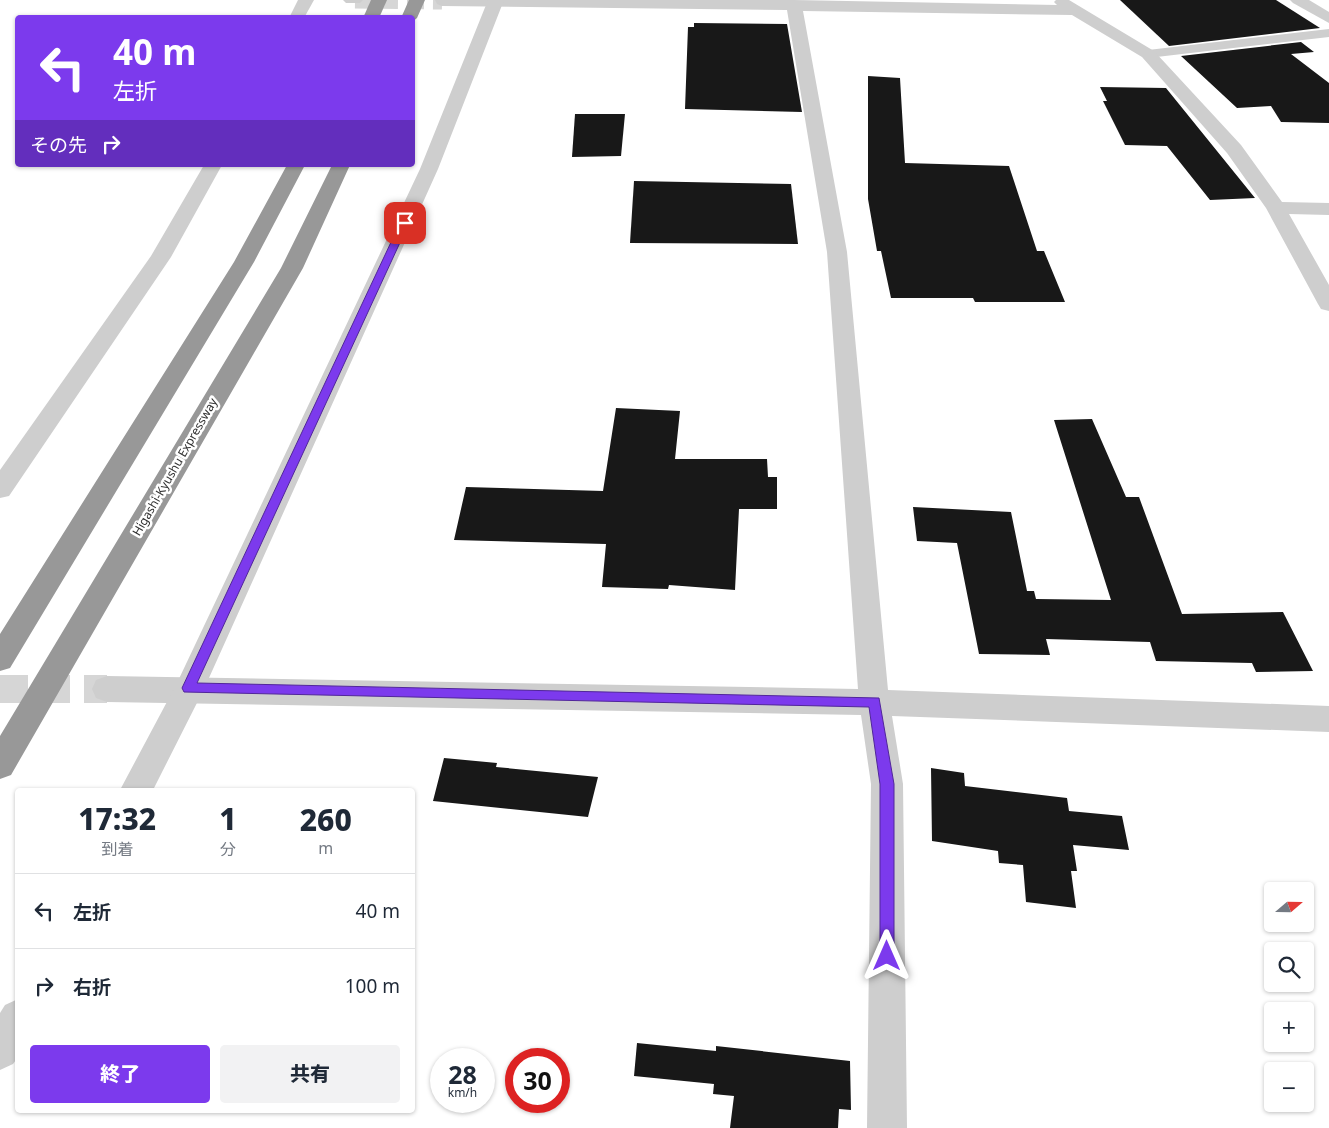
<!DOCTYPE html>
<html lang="ja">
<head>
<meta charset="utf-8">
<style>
	:root { --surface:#fff; --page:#f2f2f3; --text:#1f2937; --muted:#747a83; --line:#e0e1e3; --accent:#7c3aed }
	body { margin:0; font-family:"Noto Sans","Noto Sans JP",sans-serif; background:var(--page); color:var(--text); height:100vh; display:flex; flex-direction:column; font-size:19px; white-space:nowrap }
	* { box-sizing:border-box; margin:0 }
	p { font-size:16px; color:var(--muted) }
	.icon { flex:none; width:28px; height:28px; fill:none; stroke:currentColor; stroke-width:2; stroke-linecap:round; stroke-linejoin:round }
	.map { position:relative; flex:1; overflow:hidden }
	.panel { position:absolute; left:15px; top:788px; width:400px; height:325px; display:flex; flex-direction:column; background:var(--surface); border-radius:5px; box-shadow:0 1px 4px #0004 }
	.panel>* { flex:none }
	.hud { position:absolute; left:15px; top:15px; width:400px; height:152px; border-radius:5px; box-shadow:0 1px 4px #0004; background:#7c3aed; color:#fff; overflow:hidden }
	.needle { width:32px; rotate:70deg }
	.tools { position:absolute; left:1264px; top:882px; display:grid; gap:10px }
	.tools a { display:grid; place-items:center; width:50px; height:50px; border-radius:5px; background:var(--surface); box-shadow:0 1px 4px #0004; font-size:25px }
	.speed { position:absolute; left:430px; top:1048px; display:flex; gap:10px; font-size:25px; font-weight:700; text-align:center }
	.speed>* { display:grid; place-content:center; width:65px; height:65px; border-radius:50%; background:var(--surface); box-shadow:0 1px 4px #0004; line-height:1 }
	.speed small { font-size:12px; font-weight:400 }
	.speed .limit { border:8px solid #d22; background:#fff; color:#111 }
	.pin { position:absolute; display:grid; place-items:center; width:42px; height:42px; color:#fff; margin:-21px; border-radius:10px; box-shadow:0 2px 8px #0006 }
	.me { position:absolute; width:55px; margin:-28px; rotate:0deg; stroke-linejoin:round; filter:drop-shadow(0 0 4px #0008) }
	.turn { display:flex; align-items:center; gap:18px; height:105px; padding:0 15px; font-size:22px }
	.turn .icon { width:65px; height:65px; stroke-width:2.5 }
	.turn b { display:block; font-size:35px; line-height:42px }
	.then { display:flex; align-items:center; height:48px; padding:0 15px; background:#0003; gap:10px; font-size:19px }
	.eta { display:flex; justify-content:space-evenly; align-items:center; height:85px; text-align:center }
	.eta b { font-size:30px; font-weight:800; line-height:35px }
	.action { display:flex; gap:10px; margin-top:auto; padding:10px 15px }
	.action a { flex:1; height:58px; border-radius:5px; background:var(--accent); color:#fff; font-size:20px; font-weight:800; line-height:58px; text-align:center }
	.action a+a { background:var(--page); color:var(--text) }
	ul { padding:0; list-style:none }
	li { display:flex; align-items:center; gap:15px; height:75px; padding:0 15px; border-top:1px solid var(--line) }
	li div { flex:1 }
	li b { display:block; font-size:19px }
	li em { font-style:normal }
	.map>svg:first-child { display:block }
</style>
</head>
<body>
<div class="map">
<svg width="1329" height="1128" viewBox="0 0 1329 1128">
	<rect width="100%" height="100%" fill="#fff"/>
	<g fill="#181818">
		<polygon points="1120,0 1276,0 1320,28 1169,46"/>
		<polygon points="694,23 787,24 802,112 685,109 688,27 694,27"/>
		<polygon points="1301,42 1314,52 1291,54 1329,83 1329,123 1281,122 1271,106 1237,108 1181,56"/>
		<polygon points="868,76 900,78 905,163 1009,166 1037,251 1044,251 1065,302 975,302 973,298 891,298 881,251 877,251 868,199"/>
		<polygon points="1100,87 1166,88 1255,198 1210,200 1167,146 1125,145 1103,101 1107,101"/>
		<polygon points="575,114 625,114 621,156 572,157"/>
		<polygon points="634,181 791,184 798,244 630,243"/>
		<polygon points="616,408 680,411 675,459 767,459 768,477 777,477 777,509 739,509 735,590 669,585 668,589 602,587 606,544 454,540 466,487 603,491"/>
		<polygon points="1092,419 1126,497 1139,497 1182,614 1283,612 1313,671 1256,672 1252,663 1156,661 1150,642 1046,639 1050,655 979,654 957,543 917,541 913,507 1011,512 1027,591 1034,591 1036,599 1111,600 1054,420"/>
		<polygon points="444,758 497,763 496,767 598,777 588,817 433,801"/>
		<polygon points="931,768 964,773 965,786 1067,798 1069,811 1122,816 1129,850 1073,845 1077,871 1071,871 1076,908 1026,902 1023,865 999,863 998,851 932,841"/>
		<polygon points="637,1043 716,1051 716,1046 850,1061 851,1110 839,1109 838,1128 730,1128 734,1096 713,1094 714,1084 634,1076"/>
	</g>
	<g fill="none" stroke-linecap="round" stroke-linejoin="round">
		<polyline stroke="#d6d6d6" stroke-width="17" stroke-dasharray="17 9" stroke-linecap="butt" points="355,0 442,1"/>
		<polyline stroke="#d6d6d6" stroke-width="28" stroke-dasharray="28 14" stroke-linecap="butt" points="0,689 107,689"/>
		<polygon fill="#cecece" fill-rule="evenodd" points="1329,29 1329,37 1148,58 1142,54 1148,50"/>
		<g fill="#cecece" fill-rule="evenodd">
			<polygon points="298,0 314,0 304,18 289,18"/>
			<polygon points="343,0 363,0 360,3 346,3"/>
			<polygon points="435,0 794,0 1057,5 1054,2 1056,0 1069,0 1154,51 1241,145 1282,202 1329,203 1329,215 1289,214 1329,285 1329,311 1321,309 1318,304 1266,208 1227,153 1142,57 1072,15 803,11 847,252 888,690 1329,706 1329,732 892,716 903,784 907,1128 867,1128 871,784 861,715 107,702 96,698 92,689 96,680 107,676 858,689 827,252 787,10 442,6 437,4"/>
			<polygon points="1290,0 1309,0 1329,12 1329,23 1293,3"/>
			<polygon points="204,165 222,165 171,257 9,496 0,498 0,470 151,256"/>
		</g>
		<g fill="#cecece" fill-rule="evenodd">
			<polygon points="488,0 504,0 438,169 204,689 153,790 120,790 177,683 420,169"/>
			<polygon points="18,999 18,1057 13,1064 0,1070 0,1013 5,1005"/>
		</g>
		<g fill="#989898" fill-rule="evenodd">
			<polygon points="371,0 387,0 379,18 363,18"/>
			<polygon points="409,0 425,0 417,18 412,22 412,18 401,18"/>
			<polygon points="287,165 305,165 254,262 10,668 0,671 0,634 234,262"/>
			<polygon points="332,165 350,165 303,268 11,775 0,779 0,736 281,268"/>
		</g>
	</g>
	<polygon fill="#7c3aed" stroke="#51269a" points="405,220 409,223 197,683 879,698 894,784 894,956 892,961 887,963 882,961 880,956 880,784 869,707 184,692 182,688 400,223"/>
	<g text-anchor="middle" stroke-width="5" stroke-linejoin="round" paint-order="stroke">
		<g font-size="12" fill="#313131" stroke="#fff">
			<text transform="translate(175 467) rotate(-60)" y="4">Higashi-Kyushu Expressway</text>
		</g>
	</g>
</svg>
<div class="tools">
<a><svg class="needle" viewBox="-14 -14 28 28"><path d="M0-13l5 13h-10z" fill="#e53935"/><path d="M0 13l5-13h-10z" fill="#747a83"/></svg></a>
<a><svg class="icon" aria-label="search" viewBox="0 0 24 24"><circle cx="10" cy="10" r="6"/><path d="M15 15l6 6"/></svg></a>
<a>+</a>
<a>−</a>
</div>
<div class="speed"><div>28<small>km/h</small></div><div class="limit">30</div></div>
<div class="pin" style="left:405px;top:223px;background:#d93025"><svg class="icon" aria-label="arrive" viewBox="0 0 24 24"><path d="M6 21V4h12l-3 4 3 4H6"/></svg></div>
<svg class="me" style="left:887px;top:956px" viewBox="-20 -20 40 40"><path d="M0-17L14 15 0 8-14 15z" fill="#7c3aed" stroke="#fff" stroke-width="4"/></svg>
<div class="hud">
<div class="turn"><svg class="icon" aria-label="left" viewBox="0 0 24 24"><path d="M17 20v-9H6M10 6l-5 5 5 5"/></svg><div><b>40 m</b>左折</div></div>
<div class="then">その先<svg class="icon" aria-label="right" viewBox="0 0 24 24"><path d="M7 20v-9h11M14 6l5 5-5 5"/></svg></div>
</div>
<section class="panel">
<div class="eta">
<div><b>17:32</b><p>到着</p></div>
<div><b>1</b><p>分</p></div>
<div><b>260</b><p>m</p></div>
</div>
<ul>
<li><svg class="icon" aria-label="left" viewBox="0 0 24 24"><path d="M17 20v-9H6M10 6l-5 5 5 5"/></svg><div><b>左折</b></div><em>40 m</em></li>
<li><svg class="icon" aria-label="right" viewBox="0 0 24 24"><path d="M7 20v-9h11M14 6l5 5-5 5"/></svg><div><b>右折</b></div><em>100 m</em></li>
</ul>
<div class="action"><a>終了</a><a>共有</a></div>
</section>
</div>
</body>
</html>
